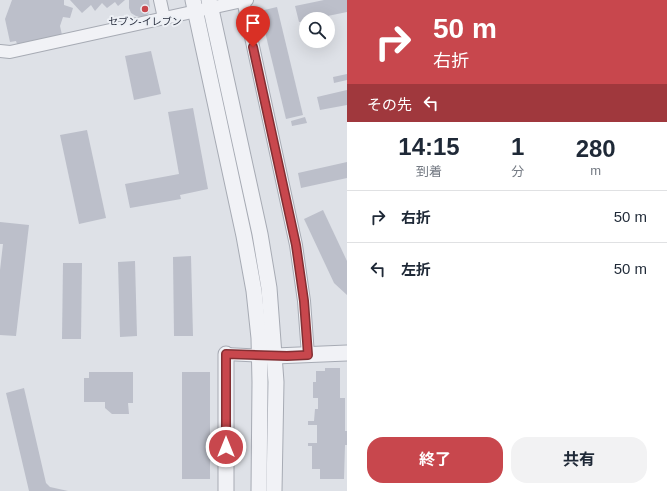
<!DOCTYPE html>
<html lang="ja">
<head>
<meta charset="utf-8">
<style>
	:root { --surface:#fff; --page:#f2f2f3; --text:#1f2937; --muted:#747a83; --line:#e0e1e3; --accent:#c8474d }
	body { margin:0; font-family:Helvetica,"Noto Sans JP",sans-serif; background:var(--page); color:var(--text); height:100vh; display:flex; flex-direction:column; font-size:15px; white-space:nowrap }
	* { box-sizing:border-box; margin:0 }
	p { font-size:13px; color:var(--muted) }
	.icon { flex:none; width:22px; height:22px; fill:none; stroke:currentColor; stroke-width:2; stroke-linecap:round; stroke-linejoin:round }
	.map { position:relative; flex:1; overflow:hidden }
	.panel { display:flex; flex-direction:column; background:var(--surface); width:320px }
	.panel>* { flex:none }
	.guide { background:#c8474d; color:#fff; overflow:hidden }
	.tools { position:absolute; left:299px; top:12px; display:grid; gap:8px }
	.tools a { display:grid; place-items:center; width:36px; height:36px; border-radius:50%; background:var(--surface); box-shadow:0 4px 16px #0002; font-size:20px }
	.pin { position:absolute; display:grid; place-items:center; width:34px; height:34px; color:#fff; margin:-41px -17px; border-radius:50% 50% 50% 0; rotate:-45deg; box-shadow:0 0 4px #0007 }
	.pin .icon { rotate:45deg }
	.me { position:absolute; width:44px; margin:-22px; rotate:0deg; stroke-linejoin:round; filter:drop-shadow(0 0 3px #0008) }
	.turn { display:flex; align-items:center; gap:14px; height:84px; padding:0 20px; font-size:18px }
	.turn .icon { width:52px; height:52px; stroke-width:2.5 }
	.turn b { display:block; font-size:28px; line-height:34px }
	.then { display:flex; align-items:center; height:38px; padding:0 20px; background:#0003; gap:8px; font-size:15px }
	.eta { display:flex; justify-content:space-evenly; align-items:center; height:68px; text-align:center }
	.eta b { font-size:24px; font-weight:700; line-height:28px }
	.button { display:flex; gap:8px; margin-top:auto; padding:8px 20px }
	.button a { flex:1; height:46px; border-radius:16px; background:var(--accent); color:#fff; font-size:16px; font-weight:700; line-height:46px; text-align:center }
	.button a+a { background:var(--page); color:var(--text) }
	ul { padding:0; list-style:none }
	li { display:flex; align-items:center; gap:12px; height:52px; padding:0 20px; border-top:1px solid var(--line) }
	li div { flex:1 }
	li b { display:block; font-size:15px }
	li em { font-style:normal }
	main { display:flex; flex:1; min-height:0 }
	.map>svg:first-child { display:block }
</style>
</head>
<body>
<main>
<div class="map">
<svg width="347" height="491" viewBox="0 0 347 491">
	<rect width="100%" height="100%" fill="#dee1e7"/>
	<g fill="#bcbfca">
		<polygon points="12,0 64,0 64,5 73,8 70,18 63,17 60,26 62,35 17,44 16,41 10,42 5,19"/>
		<polygon points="70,0 125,0 118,6 115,2 107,8 102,3 95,11 91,5 82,13"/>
		<polygon points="129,0 149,0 150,9 148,14 143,17 136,16 131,13 129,8"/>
		<polygon points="324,0 347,0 347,12 313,19 306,19 306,21 299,22 295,6"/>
		<polygon points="277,7 303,115 286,119 260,11"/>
		<polygon points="151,51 161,94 134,100 125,56"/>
		<polygon points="347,74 347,80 334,83 333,77"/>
		<polygon points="347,90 347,105 320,110 317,97"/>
		<polygon points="193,108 208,189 180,195 181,199 130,208 125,184 179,174 168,112"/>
		<polygon points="305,117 307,123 292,126 291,121"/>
		<polygon points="87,130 106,218 79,224 60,135"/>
		<polygon points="347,162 347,178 301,188 298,173"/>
		<polygon points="323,210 347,261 347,295 334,283 304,219"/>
		<polygon points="0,222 29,225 16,336 0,335 0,270 3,244 0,244"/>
		<polygon points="191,256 193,336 174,336 173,257"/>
		<polygon points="135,261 137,336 120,337 118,262"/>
		<polygon points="63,263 82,263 81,339 62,339"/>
		<polygon points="325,368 340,368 340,398 345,398 345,431 347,431 347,445 345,445 344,479 320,479 320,469 312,469 312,446 308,446 308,443 317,443 317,425 308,425 308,421 314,421 315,409 318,409 318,398 313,398 313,382 316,382 316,371 325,371"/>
		<polygon points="89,372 133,372 133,403 128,403 129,414 112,414 105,408 105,402 84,402 84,378 89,378"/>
		<rect x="182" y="372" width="28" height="107"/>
		<polygon points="24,388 46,483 50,487 68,491 29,491 6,393"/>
	</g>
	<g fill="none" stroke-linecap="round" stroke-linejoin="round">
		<g stroke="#a7abb4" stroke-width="14">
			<g id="minor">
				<polyline points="160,0 164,18"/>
				<polyline points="243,0 296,245 304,301 308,355"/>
				<polyline points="0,51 10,52 247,0"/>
				<polyline points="226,354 267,356"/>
			</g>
		</g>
		<g stroke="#a7abb4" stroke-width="17">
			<g id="tertiary">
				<polyline points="193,0 244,236 254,291 259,338 260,382 259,491"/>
				<polyline points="209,0 260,234 269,288 276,382 274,491"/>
				<polyline points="275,356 347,353"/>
				<polyline points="226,491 226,354"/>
			</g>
		</g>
		<use href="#minor" stroke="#f1f2f6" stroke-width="12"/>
		<use href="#tertiary" stroke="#f1f2f6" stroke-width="15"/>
	</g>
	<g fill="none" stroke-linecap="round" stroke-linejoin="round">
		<g stroke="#822e32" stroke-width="10">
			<polyline id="route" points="226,447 226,354 287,356 308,355 304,301 296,245 253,47"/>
		</g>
		<use href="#route" stroke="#c8474d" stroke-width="7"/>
	</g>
	<circle fill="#c8474d" stroke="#edf0f5" stroke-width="1.5" cx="145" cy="9" r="4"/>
	<g text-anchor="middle" stroke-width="4" stroke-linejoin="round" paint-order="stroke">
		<g font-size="10" fill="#282d3d" stroke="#edf0f5">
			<text x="145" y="25">セブン-イレブン</text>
		</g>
	</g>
</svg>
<div class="tools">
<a><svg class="icon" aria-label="search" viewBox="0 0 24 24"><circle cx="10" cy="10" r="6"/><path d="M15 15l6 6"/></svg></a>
</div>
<div class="pin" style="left:253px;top:47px;background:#d93025"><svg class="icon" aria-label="arrive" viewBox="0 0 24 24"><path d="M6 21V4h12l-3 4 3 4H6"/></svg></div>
<svg class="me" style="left:226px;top:447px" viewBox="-20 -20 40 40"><circle r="17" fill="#c8474d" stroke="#fff" stroke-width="3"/><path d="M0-11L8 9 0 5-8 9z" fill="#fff"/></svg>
</div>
<section class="panel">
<div class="guide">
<div class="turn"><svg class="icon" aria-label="right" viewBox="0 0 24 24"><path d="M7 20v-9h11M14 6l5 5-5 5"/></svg><div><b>50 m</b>右折</div></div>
<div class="then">その先<svg class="icon" aria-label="left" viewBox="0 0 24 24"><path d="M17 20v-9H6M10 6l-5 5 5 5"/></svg></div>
</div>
<div class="eta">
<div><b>14:15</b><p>到着</p></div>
<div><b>1</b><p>分</p></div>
<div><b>280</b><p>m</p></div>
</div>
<ul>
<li><svg class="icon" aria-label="right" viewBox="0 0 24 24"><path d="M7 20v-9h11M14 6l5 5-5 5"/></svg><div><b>右折</b></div><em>50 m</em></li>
<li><svg class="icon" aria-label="left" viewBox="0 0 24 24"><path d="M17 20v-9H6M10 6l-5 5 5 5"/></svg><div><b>左折</b></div><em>50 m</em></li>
</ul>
<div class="button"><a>終了</a><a>共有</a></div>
</section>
</main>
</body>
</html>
